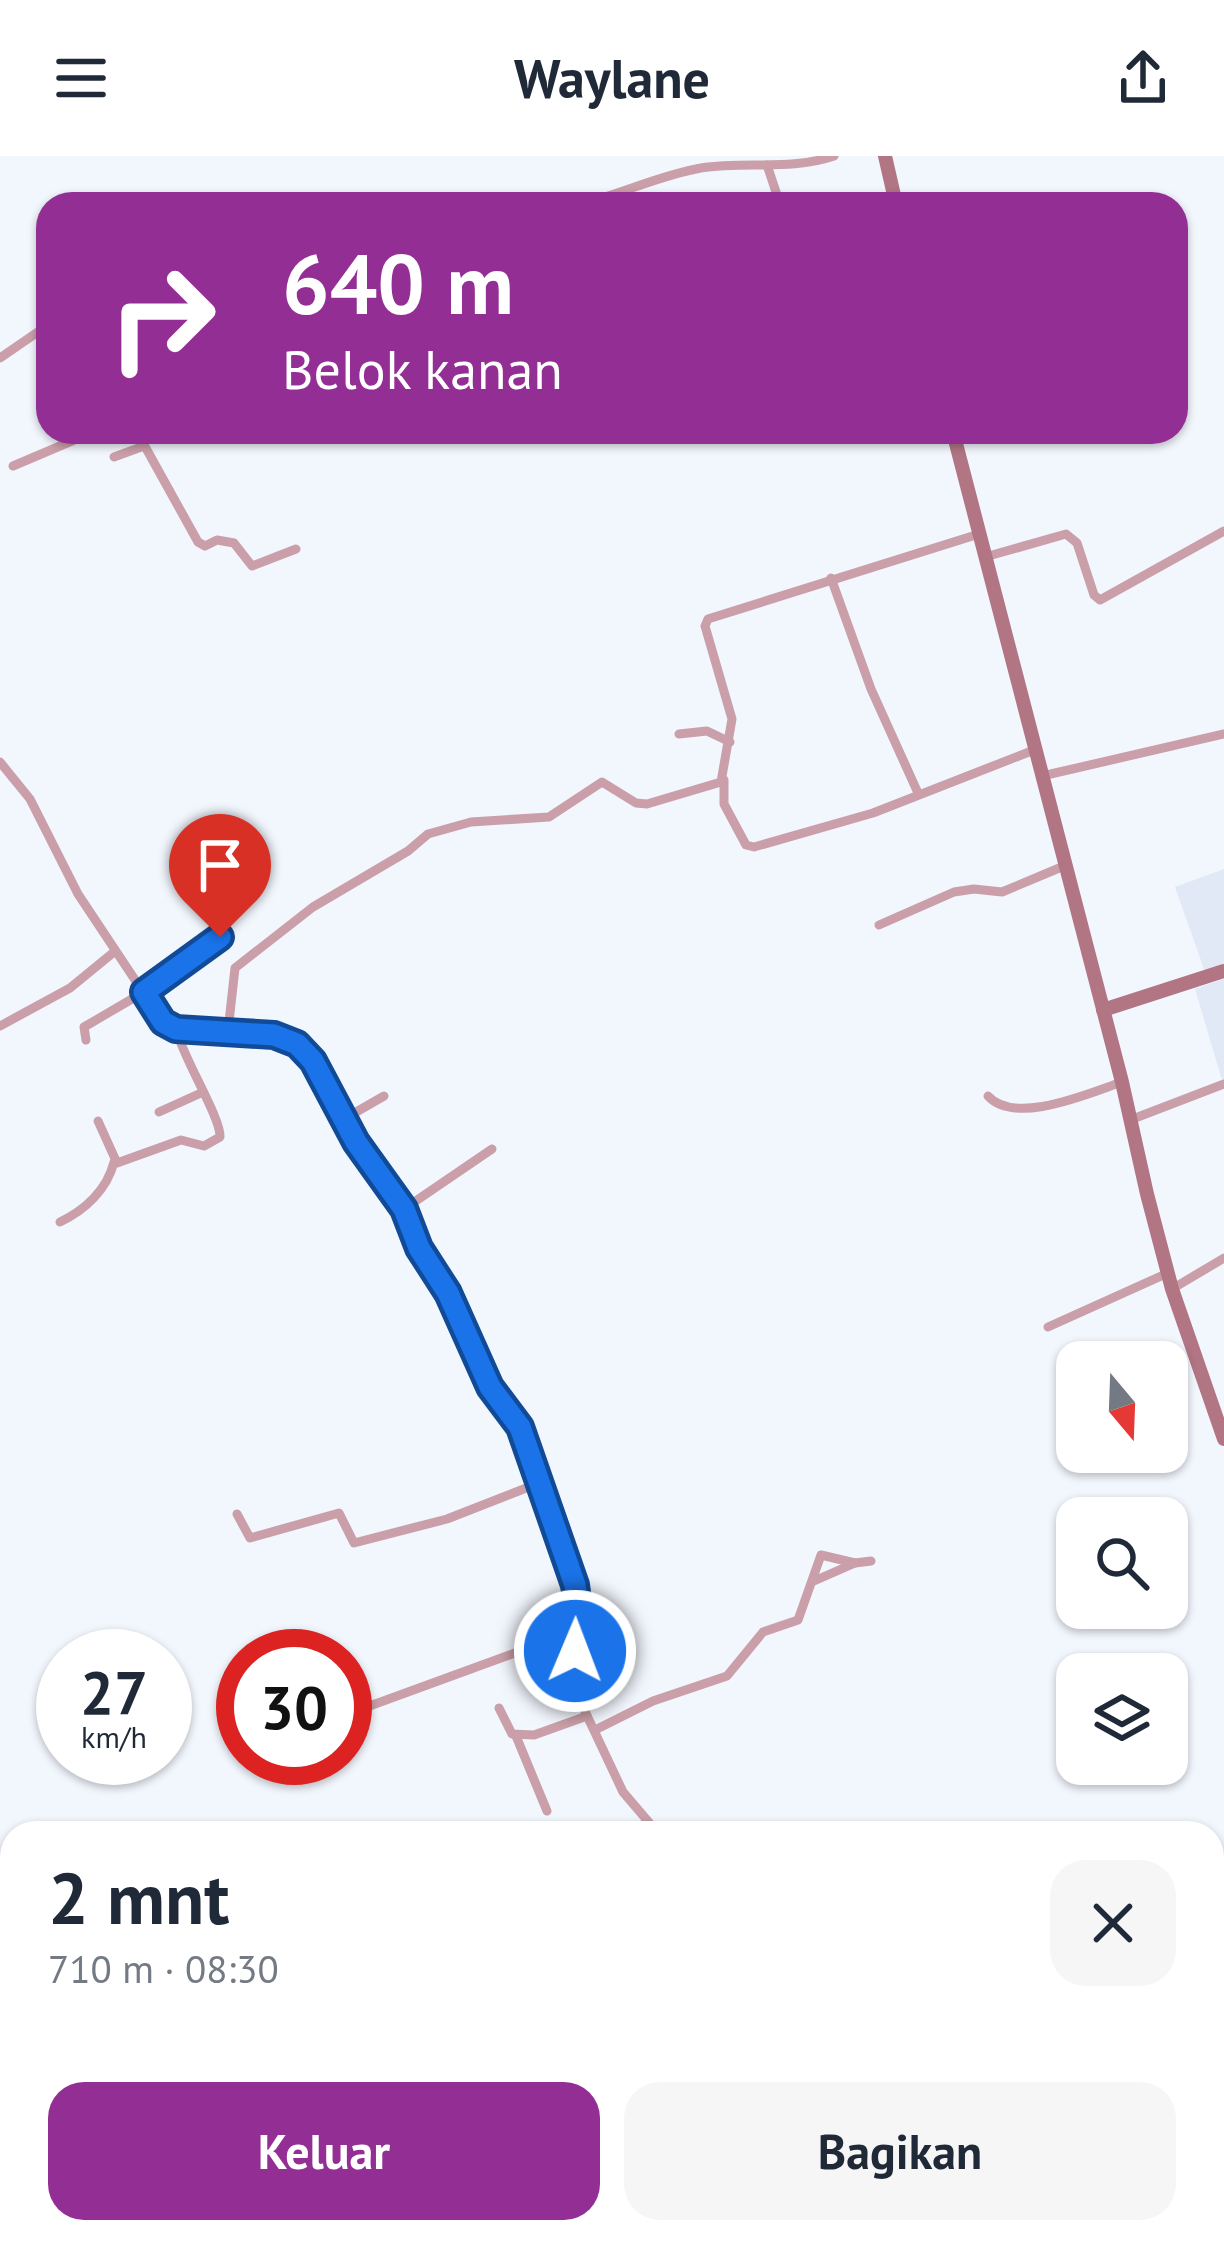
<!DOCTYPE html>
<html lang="id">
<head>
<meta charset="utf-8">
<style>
	:root { --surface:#fff; --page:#f6f6f7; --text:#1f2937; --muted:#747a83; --accent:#932e94 }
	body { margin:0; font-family:"PT Sans",sans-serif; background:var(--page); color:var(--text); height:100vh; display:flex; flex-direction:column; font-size:45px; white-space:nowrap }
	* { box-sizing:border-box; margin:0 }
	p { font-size:39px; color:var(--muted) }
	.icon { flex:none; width:66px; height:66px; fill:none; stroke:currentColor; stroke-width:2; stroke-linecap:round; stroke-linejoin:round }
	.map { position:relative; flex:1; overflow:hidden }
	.details { position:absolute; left:0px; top:1665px; width:1224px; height:423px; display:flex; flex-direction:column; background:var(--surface); border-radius:36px 36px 0 0; box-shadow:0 3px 9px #0004 }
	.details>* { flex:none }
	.banner { position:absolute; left:36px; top:36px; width:1152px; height:252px; border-radius:36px; box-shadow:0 3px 9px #0004; background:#932e94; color:#fff; overflow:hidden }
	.needle { width:78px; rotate:161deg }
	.buttons { position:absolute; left:1056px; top:1185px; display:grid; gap:24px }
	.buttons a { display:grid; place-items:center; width:132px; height:132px; border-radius:24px; background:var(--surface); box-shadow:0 3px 9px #0004; font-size:60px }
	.speed { position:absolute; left:36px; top:1473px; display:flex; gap:24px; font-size:60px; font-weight:700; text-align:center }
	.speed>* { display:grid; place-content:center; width:156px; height:156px; border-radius:50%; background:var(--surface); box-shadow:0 3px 9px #0004; line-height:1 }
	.speed small { font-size:30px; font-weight:400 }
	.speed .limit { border:18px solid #d22; background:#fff; color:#111 }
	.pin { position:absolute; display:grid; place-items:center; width:102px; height:102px; color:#fff; margin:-123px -51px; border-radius:50% 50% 50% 0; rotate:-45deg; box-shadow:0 0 12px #0007 }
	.pin .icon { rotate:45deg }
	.me { position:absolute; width:132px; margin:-66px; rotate:1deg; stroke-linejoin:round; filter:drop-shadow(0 0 9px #0008) }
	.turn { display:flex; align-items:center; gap:42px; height:252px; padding:0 48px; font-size:54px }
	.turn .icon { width:156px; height:156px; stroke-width:2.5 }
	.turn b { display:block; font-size:84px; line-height:102px }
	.round { display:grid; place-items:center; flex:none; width:126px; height:126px; border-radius:36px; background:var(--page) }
	.summary { display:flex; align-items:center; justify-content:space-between; height:204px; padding:0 48px }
	h1 { font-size:72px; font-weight:700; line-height:90px }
	.button { display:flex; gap:24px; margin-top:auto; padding:24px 48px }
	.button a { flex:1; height:138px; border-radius:36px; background:var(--accent); color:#fff; font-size:48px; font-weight:700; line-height:138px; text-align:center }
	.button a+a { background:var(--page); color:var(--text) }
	header { display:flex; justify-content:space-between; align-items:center; height:156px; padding:0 48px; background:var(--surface); font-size:54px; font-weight:700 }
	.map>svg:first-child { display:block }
</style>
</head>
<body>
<header><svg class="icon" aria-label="menu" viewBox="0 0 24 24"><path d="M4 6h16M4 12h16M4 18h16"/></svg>Waylane<svg class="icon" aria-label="share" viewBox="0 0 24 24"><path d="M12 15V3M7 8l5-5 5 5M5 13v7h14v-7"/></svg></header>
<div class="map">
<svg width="1224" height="2086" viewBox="0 0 1224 2086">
	<rect width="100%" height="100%" fill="#f2f6fd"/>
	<g fill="#e1e9f7">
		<polygon points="1224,713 1224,810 1205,816 1175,731"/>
		<polygon points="1224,823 1224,924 1222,924 1195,833"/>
	</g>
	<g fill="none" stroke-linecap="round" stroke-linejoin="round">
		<g stroke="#ca9fa9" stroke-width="9">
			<polyline points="767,9 780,48"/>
			<path d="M581,48C622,38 660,19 701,12C746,5 790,15 834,0"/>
			<polyline points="0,202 48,169"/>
			<polyline points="137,276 198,386 205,390 217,384 234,387 252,410 296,393"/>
			<polyline points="114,301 144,290"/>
			<polyline points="13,310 93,276"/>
			<polyline points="985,401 1066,378 1077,387 1094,439 1100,444 1224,375"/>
			<polyline points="831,422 871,533 918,637"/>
			<polyline points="679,578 707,575 730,586"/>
			<polyline points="0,606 30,643 78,738 163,866 176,873 254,876 297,888 313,905 356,986 404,1053 424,1102 448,1137 490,1231 519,1271 575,1429 579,1459 573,1530 623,1636 658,1677"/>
			<polyline points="1042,620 1224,578"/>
			<polyline points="724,624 724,648 746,689 754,691 873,657 1034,594"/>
			<polyline points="879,769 954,736 974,733 1002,736 1064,710"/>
			<polyline points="0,870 70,832 114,796"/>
			<polyline points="228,875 235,812 313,751 408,695 428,678 471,666 549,661 602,626 636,647 647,648 721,626 732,563 705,470 708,463 979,378"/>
			<polyline points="86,884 84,871 144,836 220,781"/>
			<path d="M988,940C1015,970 1089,937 1122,926"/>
			<polyline points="159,956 201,937"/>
			<polyline points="344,963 384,940"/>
			<polyline points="1130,964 1224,928"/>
			<path d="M98,965L117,1007L181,984L204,990L220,981C221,962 183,902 176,873"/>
			<polyline points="404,1053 492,993"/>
			<path d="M60,1066C85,1054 107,1034 114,1006"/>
			<polyline points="1172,1133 1224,1102"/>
			<polyline points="1048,1171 1168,1117"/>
			<polyline points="237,1358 250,1382 339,1357 354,1387 447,1363 539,1327"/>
			<polyline points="814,1425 855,1407"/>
			<polyline points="221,1552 243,1546"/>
			<polyline points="499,1552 512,1578 534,1579 587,1560"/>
			<polyline points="345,1559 578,1474"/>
			<polyline points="595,1574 653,1545 727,1520 763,1476 798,1464 821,1399 855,1407 871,1405"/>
			<polyline points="516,1580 547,1655"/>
			<polyline points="627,1677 648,1666"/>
			<polyline points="1212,1974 1224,1977"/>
			<polyline points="0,1991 12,1985"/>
			<polyline points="1212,2060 1224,2055"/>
			<polyline points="697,2076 697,2086"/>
			<polyline points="813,2076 815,2086"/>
			<polyline points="850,2076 853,2086"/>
			<polyline points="903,2083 921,2076"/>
			<polyline points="1025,2086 1052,2076"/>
		</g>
		<g stroke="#b17583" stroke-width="14">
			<polyline points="885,0 896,48"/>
			<polyline points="953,276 1122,926 1147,1038 1172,1133 1224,1283"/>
			<polyline points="1103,854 1224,815"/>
			<polyline points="1212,1956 1224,1879"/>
			<polyline points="1191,2086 1192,2076"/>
		</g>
	</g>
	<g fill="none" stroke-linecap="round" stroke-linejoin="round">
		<g stroke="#114b97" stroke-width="30">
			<polyline id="route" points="220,781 144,836 163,866 176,873 274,879 297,888 313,905 356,986 404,1053 419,1092 448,1137 490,1231 520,1271 575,1429 579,1459 575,1495"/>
		</g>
		<use href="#route" stroke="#1a73e8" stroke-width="21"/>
	</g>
</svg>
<div class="buttons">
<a><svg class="needle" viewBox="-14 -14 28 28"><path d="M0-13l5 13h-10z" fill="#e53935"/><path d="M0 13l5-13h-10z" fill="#747a83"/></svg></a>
<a><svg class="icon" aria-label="search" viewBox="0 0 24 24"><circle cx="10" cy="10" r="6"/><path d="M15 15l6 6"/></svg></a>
<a><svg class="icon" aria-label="layers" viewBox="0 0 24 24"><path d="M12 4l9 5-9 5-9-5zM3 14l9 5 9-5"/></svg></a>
</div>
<div class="speed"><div>27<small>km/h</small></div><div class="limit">30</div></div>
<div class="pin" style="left:220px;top:781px;background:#d93025"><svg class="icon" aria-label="arrive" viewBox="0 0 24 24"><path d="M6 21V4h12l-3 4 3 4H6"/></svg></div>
<svg class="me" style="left:575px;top:1495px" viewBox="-20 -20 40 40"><circle r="17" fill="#1a73e8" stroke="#fff" stroke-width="3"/><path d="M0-11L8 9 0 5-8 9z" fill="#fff"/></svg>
<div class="banner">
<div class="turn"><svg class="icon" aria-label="right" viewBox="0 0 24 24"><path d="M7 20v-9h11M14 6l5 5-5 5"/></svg><div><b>640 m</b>Belok kanan</div></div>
</div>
<section class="details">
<div class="summary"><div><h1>2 mnt</h1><p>710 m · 08:30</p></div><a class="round"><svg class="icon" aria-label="close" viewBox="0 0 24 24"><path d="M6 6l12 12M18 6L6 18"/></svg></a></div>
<div class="button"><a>Keluar</a><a>Bagikan</a></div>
</section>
</div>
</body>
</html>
